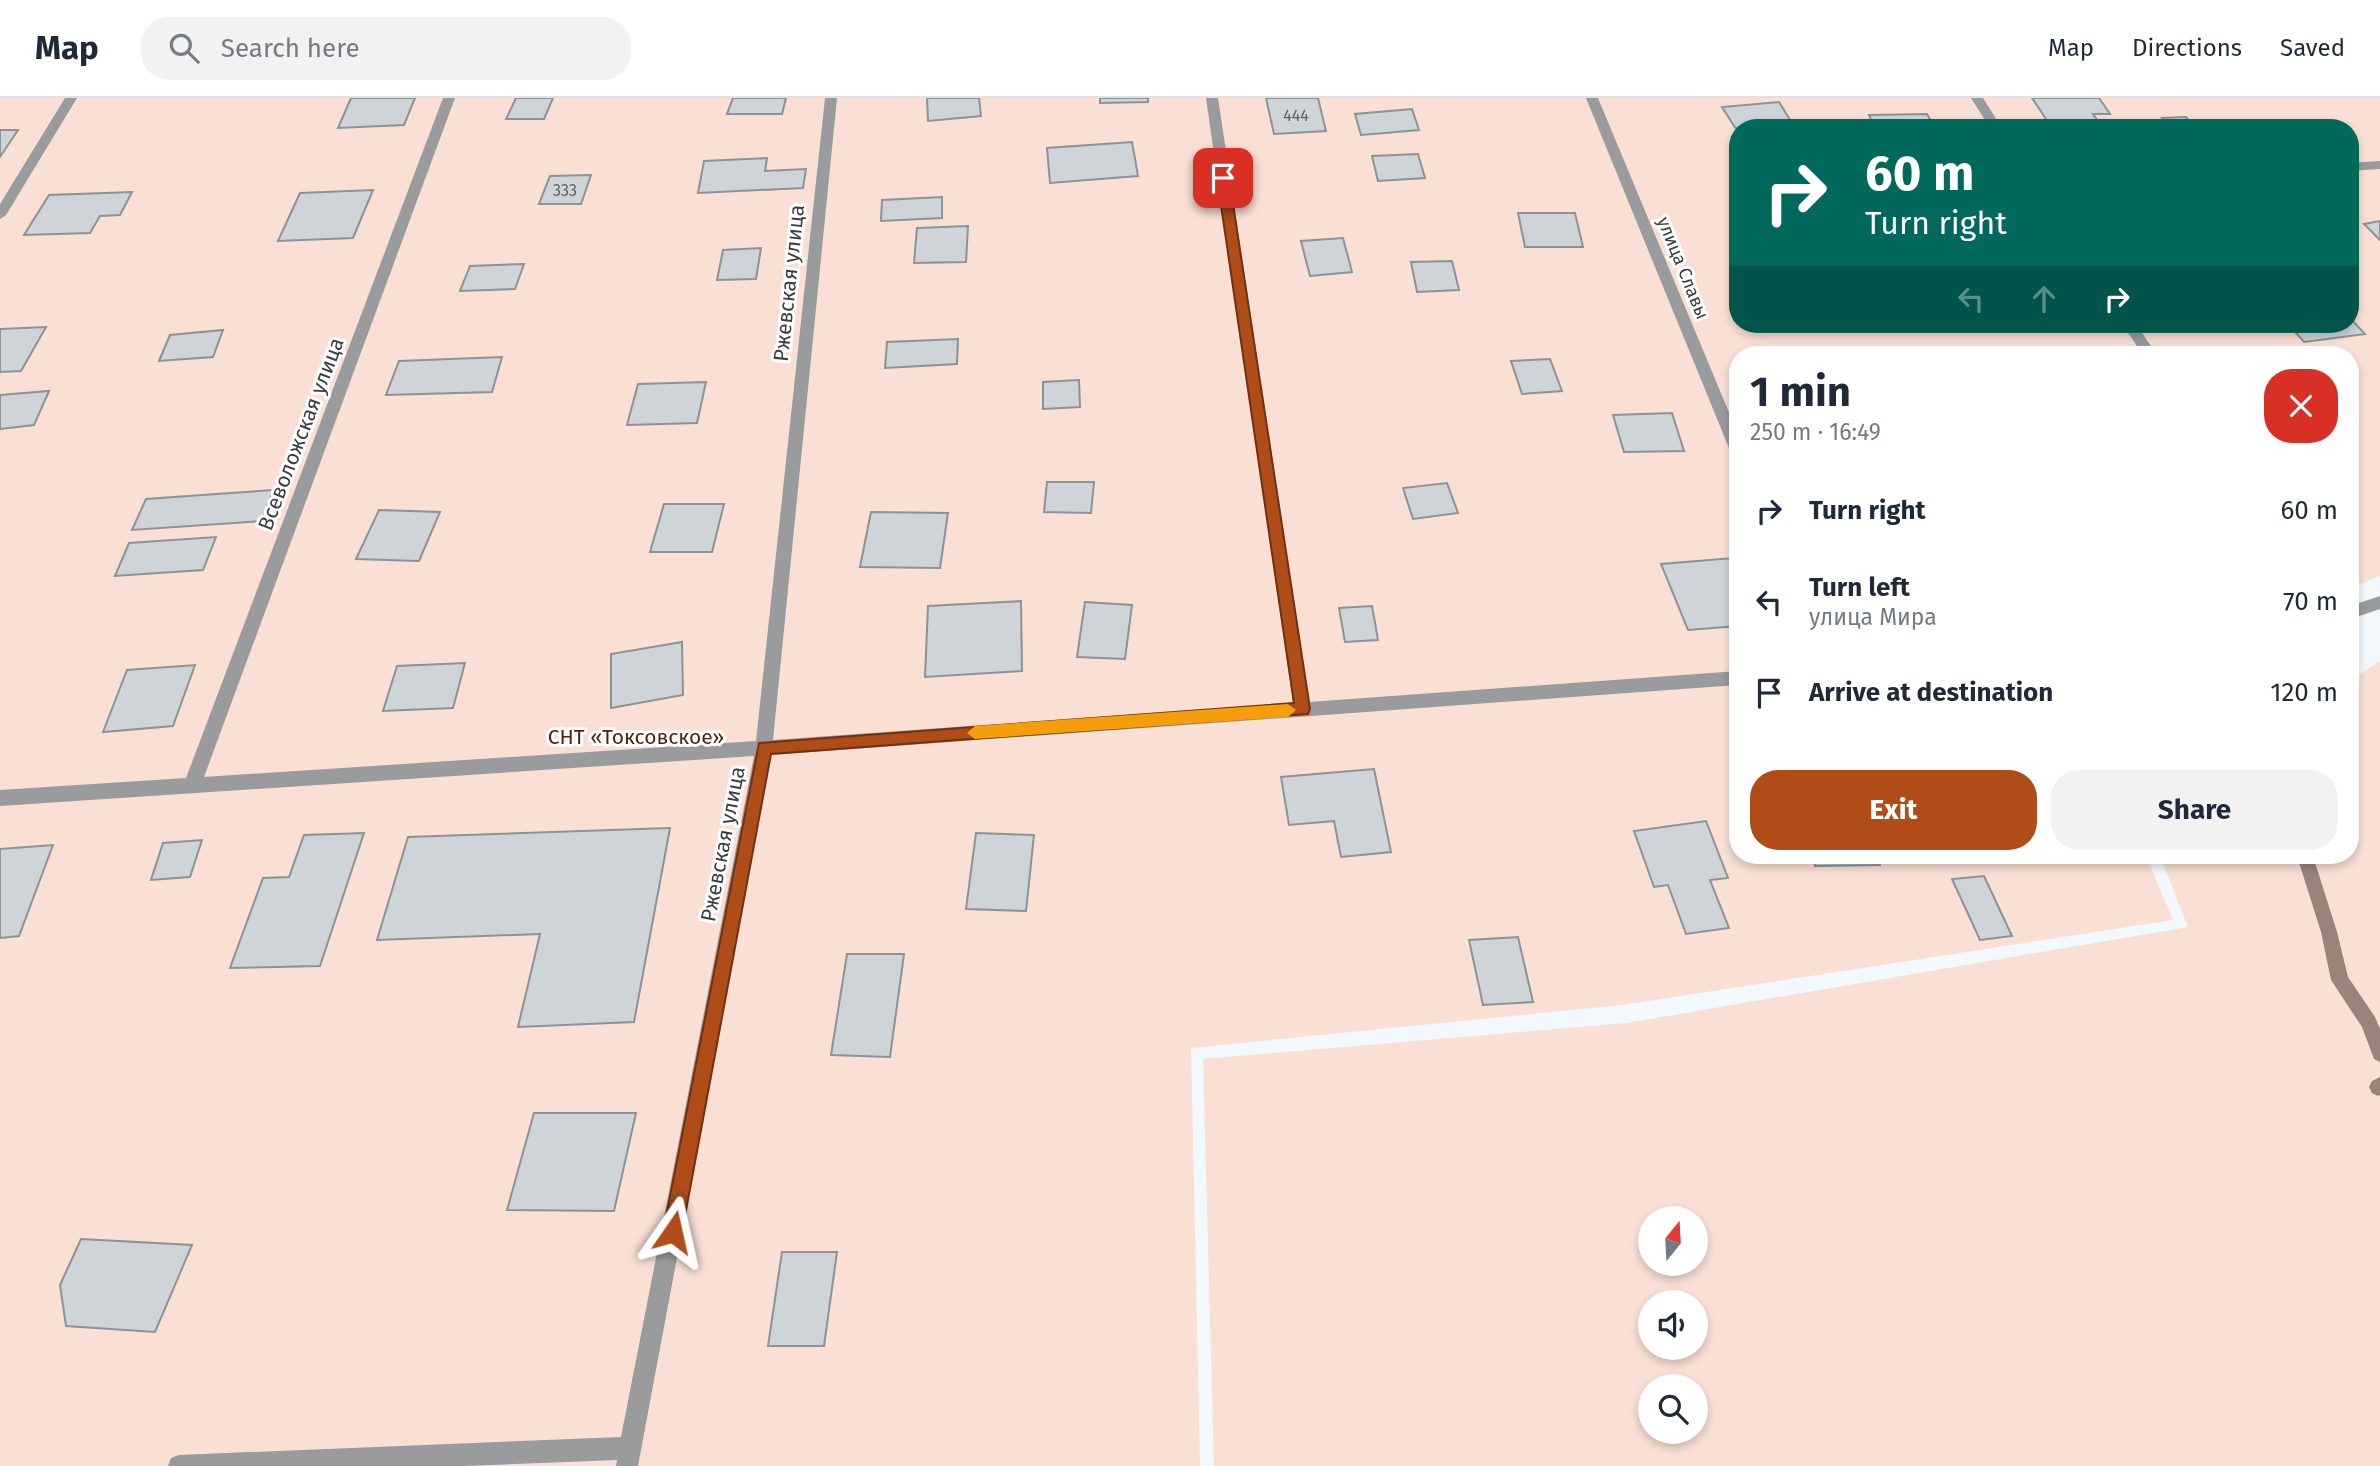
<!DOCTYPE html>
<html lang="en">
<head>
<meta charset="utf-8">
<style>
	:root { --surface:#fff; --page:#f2f2f3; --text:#1f2937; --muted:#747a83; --line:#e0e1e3; --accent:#af4c18 }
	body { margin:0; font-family:"Fira Sans",sans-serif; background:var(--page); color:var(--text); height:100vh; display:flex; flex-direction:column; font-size:26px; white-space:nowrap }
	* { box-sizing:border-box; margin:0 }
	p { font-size:23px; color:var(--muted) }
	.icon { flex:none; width:38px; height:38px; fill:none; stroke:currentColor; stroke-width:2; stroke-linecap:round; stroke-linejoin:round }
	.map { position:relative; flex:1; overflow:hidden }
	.drawer { position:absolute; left:1729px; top:248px; width:630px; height:518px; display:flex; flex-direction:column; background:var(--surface); border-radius:28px; box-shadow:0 4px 10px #0003 }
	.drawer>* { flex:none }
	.top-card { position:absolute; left:1729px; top:21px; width:630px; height:214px; border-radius:28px; box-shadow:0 4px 10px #0003; background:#00695c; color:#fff; overflow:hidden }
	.needle { width:46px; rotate:18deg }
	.controls { position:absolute; left:1638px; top:1108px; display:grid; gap:14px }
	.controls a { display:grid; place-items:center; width:70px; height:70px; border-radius:50%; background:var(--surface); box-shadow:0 4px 10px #0003; font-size:35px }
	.pin { position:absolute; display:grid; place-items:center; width:60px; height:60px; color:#fff; margin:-30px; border-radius:14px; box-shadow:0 4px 10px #0006 }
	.me { position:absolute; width:77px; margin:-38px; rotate:11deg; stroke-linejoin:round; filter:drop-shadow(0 0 5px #0008) }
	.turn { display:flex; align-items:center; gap:24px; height:147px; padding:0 21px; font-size:32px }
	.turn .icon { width:91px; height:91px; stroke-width:2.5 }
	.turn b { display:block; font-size:49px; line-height:60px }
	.lanes { display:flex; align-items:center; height:66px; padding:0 21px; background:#0003; justify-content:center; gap:35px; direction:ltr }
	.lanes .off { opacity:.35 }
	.round { display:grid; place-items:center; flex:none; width:74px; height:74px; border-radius:28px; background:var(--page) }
	.overview { display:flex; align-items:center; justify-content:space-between; height:119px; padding:0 21px }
	h1 { font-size:42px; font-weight:700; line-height:52px }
	.primary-button { display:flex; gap:14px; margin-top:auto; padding:14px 21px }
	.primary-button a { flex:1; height:80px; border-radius:28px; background:var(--accent); color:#fff; font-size:28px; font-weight:700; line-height:80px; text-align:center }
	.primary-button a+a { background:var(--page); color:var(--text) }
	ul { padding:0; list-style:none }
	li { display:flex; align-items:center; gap:21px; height:91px; padding:0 21px }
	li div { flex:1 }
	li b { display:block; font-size:26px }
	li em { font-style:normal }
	header { display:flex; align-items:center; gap:42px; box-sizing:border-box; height:98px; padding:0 35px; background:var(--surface); border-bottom:2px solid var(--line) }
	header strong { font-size:33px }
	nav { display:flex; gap:38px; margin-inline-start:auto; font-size:24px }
	.search { width:490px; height:63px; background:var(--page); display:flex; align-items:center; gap:18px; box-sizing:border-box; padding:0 24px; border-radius:28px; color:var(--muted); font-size:26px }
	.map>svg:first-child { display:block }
</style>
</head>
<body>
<header>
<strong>Map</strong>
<div class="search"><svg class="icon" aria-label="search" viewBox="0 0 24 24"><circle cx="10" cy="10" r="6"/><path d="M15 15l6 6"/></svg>Search here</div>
<nav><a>Map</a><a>Directions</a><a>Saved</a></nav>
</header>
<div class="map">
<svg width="2380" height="1368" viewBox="0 0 2380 1368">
	<rect width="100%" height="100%" fill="#f2f8fb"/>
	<g fill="#f9dfd4" fill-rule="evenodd">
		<path d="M0,0H2380V478L2350,490V257H1738V758H2146L2173,822L1622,907L1191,950L1200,1368H0ZM1738,30H2350V226H1738Z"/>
		<path d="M2380,563V1368H1214L1203,961L1627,925L2188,829L2160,758H2350V583ZM1650,1120H1696V1166H1650ZM1650,1204H1696V1250H1650ZM1650,1288H1696V1334H1650Z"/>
	</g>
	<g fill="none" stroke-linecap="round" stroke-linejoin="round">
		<g fill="#9a837a" fill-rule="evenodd">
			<polygon points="2297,758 2313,758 2337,834 2348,879 2375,919 2380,931 2380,964 2374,961 2362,929 2331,882 2321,834"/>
			<polygon points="2380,979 2380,997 2378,998 2372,995 2369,989 2372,983"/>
		</g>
	</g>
	<g fill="#ced4d7" stroke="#8d9395" stroke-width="2">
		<polygon points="351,0 415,0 404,27 338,30"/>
		<polygon points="516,0 553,0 544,21 506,21"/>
		<polygon points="733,0 786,0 782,16 727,16"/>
		<polygon points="927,0 979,0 981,18 928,23"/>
		<polygon points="1100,0 1148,0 1148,4 1100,5"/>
		<polygon points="1266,0 1318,0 1326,33 1274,36"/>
		<polygon points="2032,0 2099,0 2110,16 2093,16 2100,26 2050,27"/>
		<polygon points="1779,4 1795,30 1738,30 1738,34 1722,9"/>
		<polygon points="1412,11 1419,32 1361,37 1355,16"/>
		<polygon points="1927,16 1935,30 1875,30 1869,17"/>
		<polygon points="2186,19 2195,30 2170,30 2162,20"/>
		<polygon points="0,32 18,32 0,59"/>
		<polygon points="1132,44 1138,78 1050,85 1047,50"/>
		<polygon points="1418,56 1425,80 1378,83 1372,58"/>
		<polygon points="767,60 765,73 806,71 803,90 698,95 704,63"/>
		<polygon points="591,77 581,106 539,106 550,78"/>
		<polygon points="373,92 353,140 278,143 300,95"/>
		<polygon points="132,94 120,117 100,118 90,135 24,137 49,97"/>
		<polygon points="942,99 942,120 881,123 882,102"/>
		<polygon points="1518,115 1575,115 1583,149 1525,149"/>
		<polygon points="2380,123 2380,142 2364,126"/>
		<polygon points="968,128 966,164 914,165 917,130"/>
		<polygon points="1343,140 1352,174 1310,178 1301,143"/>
		<polygon points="761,150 756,181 717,182 723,152"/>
		<polygon points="1452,163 1459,192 1417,194 1411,164"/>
		<polygon points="524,166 515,191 460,193 470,168"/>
		<polygon points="2350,220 2365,236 2304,244 2288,226 2350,226"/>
		<polygon points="46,229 21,273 0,274 0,231"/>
		<polygon points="223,232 213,259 159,263 170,237"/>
		<polygon points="958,241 957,266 885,270 887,244"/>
		<polygon points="502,259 492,294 386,297 399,263"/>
		<polygon points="1550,261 1562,293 1522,296 1511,263"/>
		<polygon points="1079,282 1080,309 1043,311 1043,284"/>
		<polygon points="706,284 697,325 627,327 638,286"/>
		<polygon points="49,293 34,327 0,331 0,297"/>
		<polygon points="1672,315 1684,353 1624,354 1613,317"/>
		<polygon points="1047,384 1094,384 1091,415 1044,414"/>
		<polygon points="1447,385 1458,415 1413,421 1403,390"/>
		<polygon points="273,392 262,423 132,432 146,401"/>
		<polygon points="664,406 724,406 712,454 650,454"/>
		<polygon points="379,412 440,414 419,463 356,461"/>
		<polygon points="871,414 948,415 940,470 860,469"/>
		<polygon points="216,439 203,472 115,478 129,445"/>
		<polygon points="1734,460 1738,468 1738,528 1688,532 1661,466"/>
		<polygon points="1021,503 1022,573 925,579 928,508"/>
		<polygon points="1085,504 1132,507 1125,561 1077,559"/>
		<polygon points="1372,508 1378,542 1345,544 1339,510"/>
		<polygon points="682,544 683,597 611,610 611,556"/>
		<polygon points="465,565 453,610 383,613 397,568"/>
		<polygon points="195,567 173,628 103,634 127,572"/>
		<polygon points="1374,671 1391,754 1341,759 1334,723 1289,727 1281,679"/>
		<polygon points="1706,723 1728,780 1710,782 1729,830 1686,836 1668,787 1654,789 1634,733"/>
		<polygon points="670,730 634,924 518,929 540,836 377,842 408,739"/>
		<polygon points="364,735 320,868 230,870 263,780 289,779 304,737"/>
		<polygon points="976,735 1034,737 1026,813 966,811"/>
		<polygon points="202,742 190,779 151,782 163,745"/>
		<polygon points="53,747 19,838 0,840 0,751"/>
		<polygon points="1812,758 1877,758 1880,767 1815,768"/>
		<polygon points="1984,778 2012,838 1980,842 1952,781"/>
		<polygon points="1518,839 1533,904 1483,907 1469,842"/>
		<polygon points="847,856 904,856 890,959 831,957"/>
		<polygon points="534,1015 636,1015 614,1113 507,1112"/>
		<polygon points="81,1141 192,1147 155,1234 66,1228 60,1187"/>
		<polygon points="782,1154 837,1154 824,1248 768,1248"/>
	</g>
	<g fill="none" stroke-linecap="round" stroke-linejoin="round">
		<g fill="#999b9c" fill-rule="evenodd">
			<polygon points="65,0 77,0 6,117 0,121 0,106"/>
			<polygon points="443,0 455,0 204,679 756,643 825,0 837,0 773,642 1293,605 1206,0 1218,0 1309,604 1738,573 1738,587 771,657 638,1368 616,1368 617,1362 467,1368 168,1368 171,1360 179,1357 621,1339 754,658 0,708 0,692 186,680"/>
			<polygon points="1586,0 1598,0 1738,336 1738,360 1731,355"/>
			<polygon points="1971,0 1983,0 2002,30 1990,30"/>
			<polygon points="2380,63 2380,71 2350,73 2350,65"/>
			<polygon points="2122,226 2136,226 2157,257 2143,257"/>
			<polygon points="2380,498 2380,511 2350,521 2350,508"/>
		</g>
	</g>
	<polygon fill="#af4c18" stroke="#723110" stroke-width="2" points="1223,76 1229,80 1310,611 1308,616 771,656 682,1134 679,1141 673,1144 666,1141 663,1134 759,645 1294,605 1217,80"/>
	<polygon fill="#f59e0b" points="1288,606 1296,612 1288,619 975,641 967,635 975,628"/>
	<g text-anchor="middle" stroke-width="6" stroke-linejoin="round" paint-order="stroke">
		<g font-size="16" fill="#5f6364">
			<text x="1296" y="23">444</text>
			<text x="565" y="98">333</text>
		</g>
		<g font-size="18" fill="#3a3d3e" stroke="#fff">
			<text transform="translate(1683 170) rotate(68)" y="6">улица Славы</text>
		</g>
		<g font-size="21" fill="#3a3d3e" stroke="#fff">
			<text transform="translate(789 185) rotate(-84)" y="7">Ржевская улица</text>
			<text transform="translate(301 336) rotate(-69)" y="7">Всеволожская улица</text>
			<text transform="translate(723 746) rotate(-79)" y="7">Ржевская улица</text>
		</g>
		<g font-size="21" fill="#50230e" stroke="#fff">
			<text x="636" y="646">СНТ «Токсовское»</text>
		</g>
	</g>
</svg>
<div class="controls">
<a><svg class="needle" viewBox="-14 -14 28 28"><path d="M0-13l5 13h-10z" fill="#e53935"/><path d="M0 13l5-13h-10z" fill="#747a83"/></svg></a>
<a><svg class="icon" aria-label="sound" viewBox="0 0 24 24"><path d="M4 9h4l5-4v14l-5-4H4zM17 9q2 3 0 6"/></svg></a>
<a><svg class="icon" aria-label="search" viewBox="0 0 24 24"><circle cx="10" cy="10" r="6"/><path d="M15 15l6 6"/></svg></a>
</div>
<div class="pin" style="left:1223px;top:80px;background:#d93025"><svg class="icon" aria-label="arrive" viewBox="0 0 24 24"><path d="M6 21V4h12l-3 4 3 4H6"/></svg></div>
<svg class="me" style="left:673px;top:1134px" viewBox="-20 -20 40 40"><path d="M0-17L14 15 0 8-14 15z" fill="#af4c18" stroke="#fff" stroke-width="4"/></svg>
<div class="top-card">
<div class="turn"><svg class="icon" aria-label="right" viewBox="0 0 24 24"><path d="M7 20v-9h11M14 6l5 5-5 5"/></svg><div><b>60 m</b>Turn right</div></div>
<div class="lanes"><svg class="icon off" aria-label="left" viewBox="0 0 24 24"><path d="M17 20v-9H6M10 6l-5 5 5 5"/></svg><svg class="icon off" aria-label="ahead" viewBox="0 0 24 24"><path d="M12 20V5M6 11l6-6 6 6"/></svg><svg class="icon" aria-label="right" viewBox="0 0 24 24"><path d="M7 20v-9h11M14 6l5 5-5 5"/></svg></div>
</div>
<section class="drawer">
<div class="overview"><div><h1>1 min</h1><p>250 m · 16:49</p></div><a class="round" style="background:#d93025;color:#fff"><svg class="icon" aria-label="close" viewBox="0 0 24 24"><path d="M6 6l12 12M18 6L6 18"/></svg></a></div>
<ul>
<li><svg class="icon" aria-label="right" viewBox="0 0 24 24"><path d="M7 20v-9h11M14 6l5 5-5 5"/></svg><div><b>Turn right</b></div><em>60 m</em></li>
<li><svg class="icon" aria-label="left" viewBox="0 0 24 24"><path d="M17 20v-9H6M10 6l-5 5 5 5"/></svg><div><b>Turn left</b><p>улица Мира</p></div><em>70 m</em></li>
<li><svg class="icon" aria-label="arrive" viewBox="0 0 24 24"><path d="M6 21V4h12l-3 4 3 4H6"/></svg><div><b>Arrive at destination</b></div><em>120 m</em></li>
</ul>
<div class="primary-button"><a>Exit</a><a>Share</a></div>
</section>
</div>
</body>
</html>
